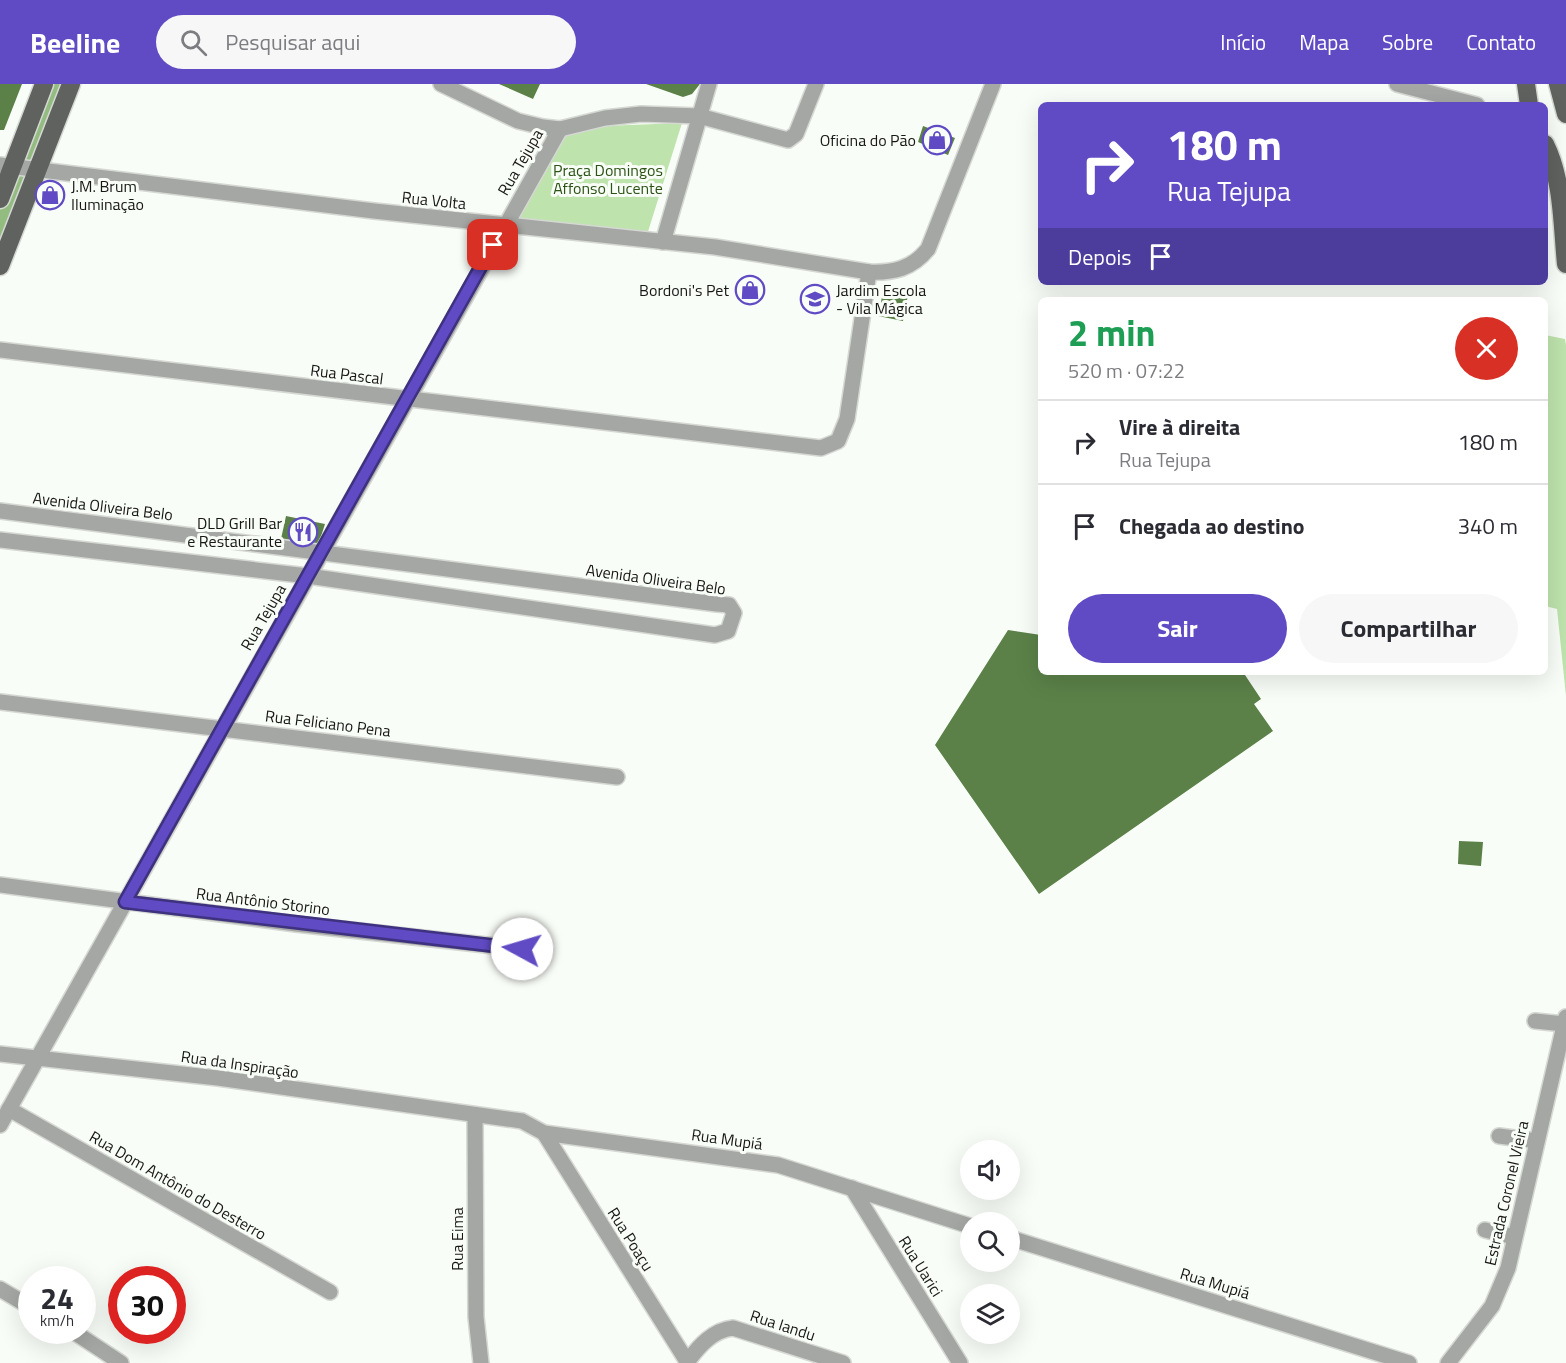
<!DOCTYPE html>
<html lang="pt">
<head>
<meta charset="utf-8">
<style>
	:root { --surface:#fff; --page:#f7f7f7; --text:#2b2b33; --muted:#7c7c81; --line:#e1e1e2; --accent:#604bc4 }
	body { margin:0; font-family:"Titillium Web",sans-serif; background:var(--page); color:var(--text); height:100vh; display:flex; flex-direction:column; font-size:22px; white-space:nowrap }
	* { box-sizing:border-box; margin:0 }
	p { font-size:20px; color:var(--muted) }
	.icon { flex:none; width:33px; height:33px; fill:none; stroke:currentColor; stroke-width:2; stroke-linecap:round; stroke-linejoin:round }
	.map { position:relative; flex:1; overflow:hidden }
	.panel { position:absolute; left:1038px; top:213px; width:510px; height:378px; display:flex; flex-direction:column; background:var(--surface); border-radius:9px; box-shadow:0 6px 24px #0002 }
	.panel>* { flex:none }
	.hud { position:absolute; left:1038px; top:18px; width:510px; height:183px; border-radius:9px; box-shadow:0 6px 24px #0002; background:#604bc4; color:#fff; overflow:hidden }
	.controls { position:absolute; left:960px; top:1056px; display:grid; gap:12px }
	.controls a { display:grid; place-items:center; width:60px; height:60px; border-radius:50%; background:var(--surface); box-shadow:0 6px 24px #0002; font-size:30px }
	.speed { position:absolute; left:18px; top:1182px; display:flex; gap:12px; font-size:30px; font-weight:700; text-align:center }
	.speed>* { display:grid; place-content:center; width:78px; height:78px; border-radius:50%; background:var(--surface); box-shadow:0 6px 24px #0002; line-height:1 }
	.speed small { font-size:15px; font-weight:400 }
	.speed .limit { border:9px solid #d22; background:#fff; color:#111 }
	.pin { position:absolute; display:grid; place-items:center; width:51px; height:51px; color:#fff; margin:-26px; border-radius:12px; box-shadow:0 3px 9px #0006 }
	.me { position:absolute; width:66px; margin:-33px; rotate:276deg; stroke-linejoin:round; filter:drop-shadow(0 0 4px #0008) }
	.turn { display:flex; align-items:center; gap:21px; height:126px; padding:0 30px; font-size:27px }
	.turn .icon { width:78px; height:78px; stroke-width:2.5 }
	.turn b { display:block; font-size:42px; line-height:51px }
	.then { display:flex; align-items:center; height:57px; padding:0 30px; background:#0003; gap:12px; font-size:22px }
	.round { display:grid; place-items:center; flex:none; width:63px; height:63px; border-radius:32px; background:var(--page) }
	.summary { display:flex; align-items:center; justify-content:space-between; height:102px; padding:0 30px }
	h1 { font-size:36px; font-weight:700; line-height:45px; color:#1e9e55 }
	.action { display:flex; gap:12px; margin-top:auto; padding:12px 30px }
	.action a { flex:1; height:69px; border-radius:36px; background:var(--accent); color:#fff; font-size:24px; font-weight:700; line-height:69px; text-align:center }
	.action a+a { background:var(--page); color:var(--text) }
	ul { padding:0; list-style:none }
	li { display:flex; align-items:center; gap:18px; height:84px; padding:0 30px; border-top:2px solid var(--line) }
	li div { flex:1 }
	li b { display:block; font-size:22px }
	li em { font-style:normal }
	header { display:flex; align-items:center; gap:36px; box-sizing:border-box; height:84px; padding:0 30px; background:var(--accent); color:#fff }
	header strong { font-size:28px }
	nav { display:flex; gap:33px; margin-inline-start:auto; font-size:21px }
	.search { width:420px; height:54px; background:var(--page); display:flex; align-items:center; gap:15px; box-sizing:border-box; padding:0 21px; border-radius:33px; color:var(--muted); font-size:22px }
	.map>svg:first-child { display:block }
</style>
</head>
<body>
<header>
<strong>Beeline</strong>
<div class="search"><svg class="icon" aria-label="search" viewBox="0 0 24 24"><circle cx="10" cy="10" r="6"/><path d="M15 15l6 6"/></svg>Pesquisar aqui</div>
<nav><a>Início</a><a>Mapa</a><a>Sobre</a><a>Contato</a></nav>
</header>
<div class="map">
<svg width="1566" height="1279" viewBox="0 0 1566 1279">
	<rect width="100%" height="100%" fill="#f9fdf7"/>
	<g fill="#bee3ac">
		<polygon points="682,39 646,154 520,139 516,127 563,50 577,43"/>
		<polygon points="1545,251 1565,255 1566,261 1566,612 1557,525 1545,522"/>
	</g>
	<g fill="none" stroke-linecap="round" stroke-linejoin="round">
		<polyline stroke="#93bc80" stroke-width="27" points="0,146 57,0"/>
	</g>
	<g fill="#5b8148">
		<polygon points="0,0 22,0 4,46 0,46"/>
		<polygon points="499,0 540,0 533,15"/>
		<polygon points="646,0 700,0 692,10 683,13"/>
		<polygon points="923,42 955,54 948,71 918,58"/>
		<polygon points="743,194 760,195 758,219 740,217"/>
		<polygon points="889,207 908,211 903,237 878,232 882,213"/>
		<polygon points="286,432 325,440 318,462 281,455"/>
		<polygon points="1008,546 1041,551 1041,588 1243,588 1261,615 1254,620 1273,647 1039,810 935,661"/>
		<polygon points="1459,757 1483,758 1481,782 1458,780"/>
	</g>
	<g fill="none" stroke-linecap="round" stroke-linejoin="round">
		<g stroke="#d5d8d3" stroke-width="18">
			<g id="minor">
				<polyline points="441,0 518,37 543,43 560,45 605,34 641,30 699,32 788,56 796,50 816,0"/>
				<polyline points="1397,0 1477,21"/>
				<path d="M0,81L374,127L715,163L869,188C893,189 912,185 928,165L993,0"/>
				<polyline points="663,158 709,0"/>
				<polyline points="0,266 821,364 838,357 847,335 869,188"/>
				<polyline points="0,427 717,520 729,521 734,529 728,547 715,551 308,492 0,456"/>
				<polyline points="0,618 617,693"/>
				<polyline points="0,801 296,840 522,865"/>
				<polyline points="1535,937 1564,940"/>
				<polyline points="0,970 218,994 522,1037 544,1049 778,1081 970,1142"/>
				<polyline points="9,1025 330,1208"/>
				<polyline points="475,1031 476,1233 481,1279"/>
				<polyline points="0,1041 560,45"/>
				<polyline points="544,1049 688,1279"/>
				<polyline points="1499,1052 1537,1057"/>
				<polyline points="852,1104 960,1279"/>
				<polyline points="1485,1146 1514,1153"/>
				<polyline points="1010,1154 1409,1279"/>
				<polyline points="0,1205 32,1224"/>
				<polyline points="71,1246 121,1279"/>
				<path d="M688,1277C699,1262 713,1246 733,1244L843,1279"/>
				<polyline points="1448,1279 1492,1222 1508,1184 1566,933"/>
			</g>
		</g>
		<g stroke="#d5d8d3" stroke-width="21">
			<g id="major">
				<polyline points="1526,0 1529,21"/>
				<polyline points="1558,0 1566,30"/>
				<path d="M1545,60C1563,96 1562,141 1566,180"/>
				<polyline points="0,115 44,0"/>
				<polyline points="0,182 71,0"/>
			</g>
		</g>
		<use href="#minor" stroke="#a5a7a4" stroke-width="15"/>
		<use href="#major" stroke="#5f625e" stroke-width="18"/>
	</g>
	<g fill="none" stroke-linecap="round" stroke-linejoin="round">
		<g stroke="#3e317f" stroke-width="15">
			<polyline id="route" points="493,161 125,818 522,865"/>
		</g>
		<use href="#route" stroke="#604bc4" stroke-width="10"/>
	</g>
	<defs>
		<g id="shop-ring" transform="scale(1.5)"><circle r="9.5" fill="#f9fdf7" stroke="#604bc4" stroke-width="1.5"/><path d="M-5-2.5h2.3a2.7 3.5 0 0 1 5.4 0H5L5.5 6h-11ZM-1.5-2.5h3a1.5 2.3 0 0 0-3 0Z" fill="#604bc4"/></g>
		<g id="school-ring" transform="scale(1.5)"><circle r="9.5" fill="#f9fdf7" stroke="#604bc4" stroke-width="1.5"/><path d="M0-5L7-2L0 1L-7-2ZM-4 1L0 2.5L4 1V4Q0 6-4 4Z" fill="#604bc4"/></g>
		<g id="restaurant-ring" transform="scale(1.5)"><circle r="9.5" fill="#f9fdf7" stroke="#604bc4" stroke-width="1.5"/><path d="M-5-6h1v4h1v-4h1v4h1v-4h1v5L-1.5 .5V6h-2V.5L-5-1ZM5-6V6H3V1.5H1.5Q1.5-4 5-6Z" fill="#604bc4"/></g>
	</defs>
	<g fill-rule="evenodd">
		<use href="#shop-ring" x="937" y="56"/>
		<use href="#shop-ring" x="50" y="111"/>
		<use href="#shop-ring" x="750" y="206"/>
		<use href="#school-ring" x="815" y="215"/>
		<use href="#restaurant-ring" x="303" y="448"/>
	</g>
	<g text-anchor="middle" stroke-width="6" stroke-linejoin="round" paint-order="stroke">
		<g font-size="16" fill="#171816" stroke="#f9fdf7" text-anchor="end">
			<text x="916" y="62">Oficina do Pão</text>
			<text x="71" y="108" text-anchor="start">J.M. Brum<tspan x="71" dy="18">Iluminação</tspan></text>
			<text x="729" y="212">Bordoni's Pet</text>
			<text x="836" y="212" text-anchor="start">Jardim Escola<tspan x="836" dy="18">- Vila Mágica</tspan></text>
			<text x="282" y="445">DLD Grill Bar<tspan x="282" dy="18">e Restaurante</tspan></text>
		</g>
		<g font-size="16" fill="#171816" stroke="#f9fdf7">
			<text transform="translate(520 78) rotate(-60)" y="6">Rua Tejupa</text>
			<text transform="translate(434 116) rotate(6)" y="6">Rua Volta</text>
			<text transform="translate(347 290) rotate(7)" y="6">Rua Pascal</text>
			<text transform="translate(103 422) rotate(7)" y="6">Avenida Oliveira Belo</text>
			<text transform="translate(656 495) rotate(8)" y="6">Avenida Oliveira Belo</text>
			<text transform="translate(263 533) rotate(-60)" y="6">Rua Tejupa</text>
			<text transform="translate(328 639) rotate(7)" y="6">Rua Feliciano Pena</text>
			<text transform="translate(263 817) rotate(7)" y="6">Rua Antônio Storino</text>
			<text transform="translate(240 980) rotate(8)" y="6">Rua da Inspiração</text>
			<text transform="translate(727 1055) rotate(8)" y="6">Rua Mupiá</text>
			<text transform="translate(178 1101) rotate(30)" y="6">Rua Dom Antônio do Desterro</text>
			<text transform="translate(1506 1109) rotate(-77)" y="6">Estrada Coronel Vieira</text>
			<text transform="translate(457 1155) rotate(-90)" y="6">Rua Eima</text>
			<text transform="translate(631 1155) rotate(58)" y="6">Rua Poaçu</text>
			<text transform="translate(921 1182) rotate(58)" y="6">Rua Uarici</text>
			<text transform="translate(1215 1199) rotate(17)" y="6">Rua Mupiá</text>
			<text transform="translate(783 1241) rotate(18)" y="6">Rua Iandu</text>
		</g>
		<g font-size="16" fill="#2d5316" stroke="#f9fdf7">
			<text x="608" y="92">Praça Domingos<tspan x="608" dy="18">Affonso Lucente</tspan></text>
		</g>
	</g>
</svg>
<div class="controls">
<a><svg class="icon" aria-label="sound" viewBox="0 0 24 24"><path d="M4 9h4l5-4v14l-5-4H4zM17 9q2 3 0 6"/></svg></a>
<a><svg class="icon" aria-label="search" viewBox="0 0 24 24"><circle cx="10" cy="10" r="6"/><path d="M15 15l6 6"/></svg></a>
<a><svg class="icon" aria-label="layers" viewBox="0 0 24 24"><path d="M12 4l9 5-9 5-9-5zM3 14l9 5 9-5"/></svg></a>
</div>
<div class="speed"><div>24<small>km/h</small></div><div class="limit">30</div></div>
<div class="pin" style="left:493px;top:161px;background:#d93025"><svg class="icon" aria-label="arrive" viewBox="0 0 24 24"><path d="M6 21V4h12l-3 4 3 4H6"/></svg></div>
<svg class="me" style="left:522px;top:865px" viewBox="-20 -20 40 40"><circle r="19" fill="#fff"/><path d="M0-13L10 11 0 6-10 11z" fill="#604bc4"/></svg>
<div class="hud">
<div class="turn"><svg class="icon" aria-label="right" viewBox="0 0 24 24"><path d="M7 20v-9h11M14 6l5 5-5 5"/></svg><div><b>180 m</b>Rua Tejupa</div></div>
<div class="then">Depois<svg class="icon" aria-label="arrive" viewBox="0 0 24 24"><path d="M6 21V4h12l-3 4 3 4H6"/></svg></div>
</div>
<section class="panel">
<div class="summary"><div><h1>2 min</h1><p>520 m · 07:22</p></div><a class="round" style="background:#d93025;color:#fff"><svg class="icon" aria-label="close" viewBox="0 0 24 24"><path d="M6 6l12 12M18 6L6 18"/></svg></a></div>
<ul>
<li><svg class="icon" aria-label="right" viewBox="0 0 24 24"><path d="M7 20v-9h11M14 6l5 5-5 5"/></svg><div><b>Vire à direita</b><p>Rua Tejupa</p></div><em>180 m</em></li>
<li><svg class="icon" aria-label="arrive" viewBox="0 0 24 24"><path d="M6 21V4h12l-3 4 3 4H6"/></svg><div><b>Chegada ao destino</b></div><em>340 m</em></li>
</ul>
<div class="action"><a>Sair</a><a>Compartilhar</a></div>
</section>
</div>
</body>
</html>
